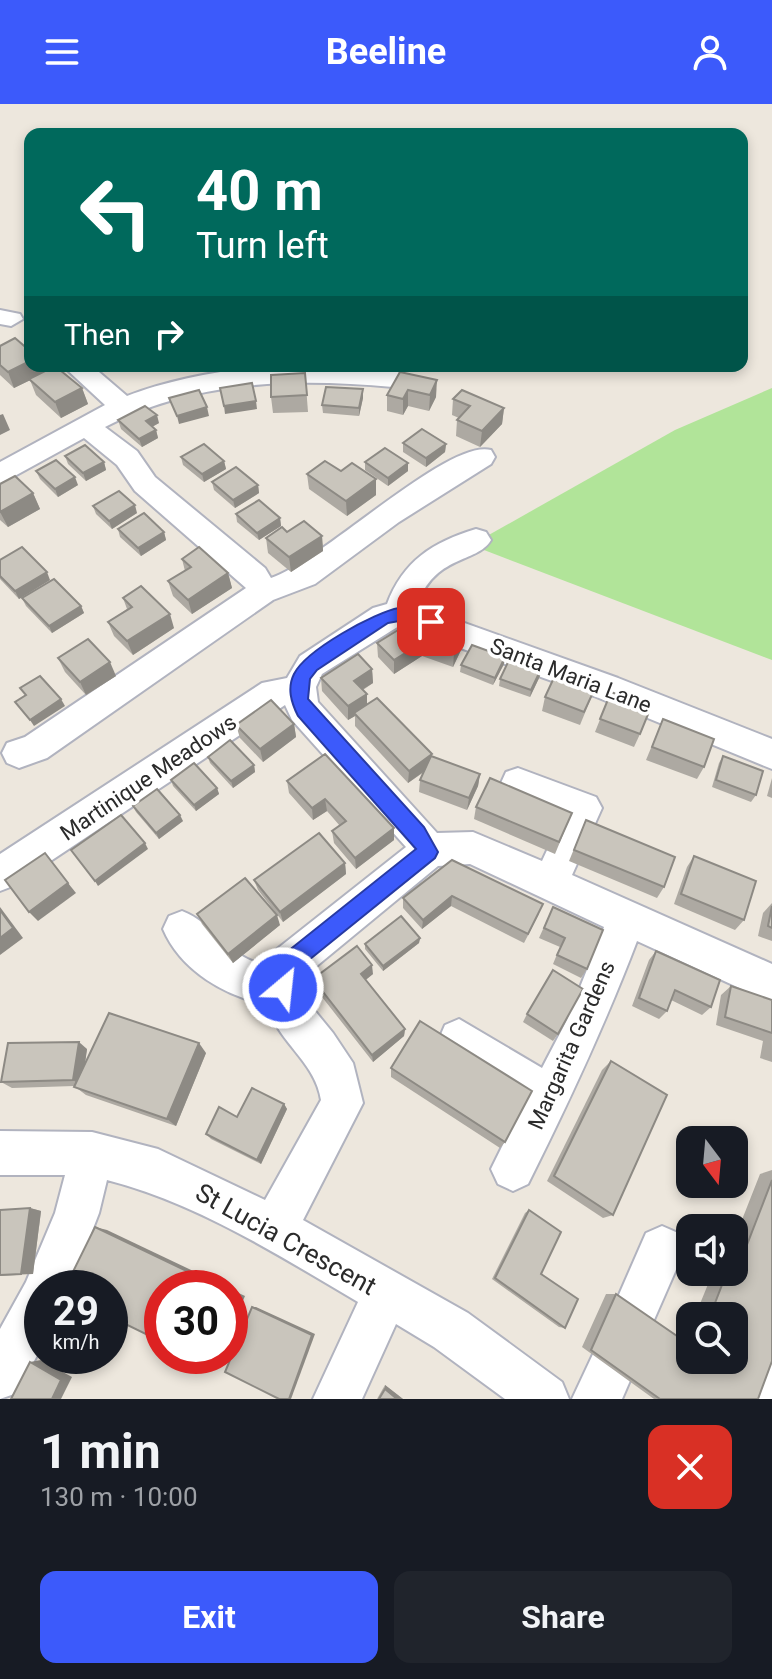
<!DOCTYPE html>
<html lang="en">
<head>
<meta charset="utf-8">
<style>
	:root { --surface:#171b24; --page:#20242c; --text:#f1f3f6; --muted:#9ea1a6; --accent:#3c5afb }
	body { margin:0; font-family:Roboto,sans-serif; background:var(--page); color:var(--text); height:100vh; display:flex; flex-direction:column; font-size:30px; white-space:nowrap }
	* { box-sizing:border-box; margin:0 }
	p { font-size:26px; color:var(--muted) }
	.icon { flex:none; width:44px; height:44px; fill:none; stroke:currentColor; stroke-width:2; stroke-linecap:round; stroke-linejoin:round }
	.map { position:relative; height:1295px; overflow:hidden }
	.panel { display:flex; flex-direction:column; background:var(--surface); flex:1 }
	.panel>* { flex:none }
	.top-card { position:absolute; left:24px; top:24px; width:724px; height:244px; border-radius:16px; box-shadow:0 4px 12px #0003; background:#00695c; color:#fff; overflow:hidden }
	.needle { width:52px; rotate:164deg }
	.fabs { position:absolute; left:676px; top:1022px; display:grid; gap:16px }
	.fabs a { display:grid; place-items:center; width:72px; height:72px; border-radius:16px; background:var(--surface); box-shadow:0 4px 12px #0003; font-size:40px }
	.speed { position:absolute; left:24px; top:1166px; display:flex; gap:16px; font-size:40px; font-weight:700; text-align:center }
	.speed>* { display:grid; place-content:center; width:104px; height:104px; border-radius:50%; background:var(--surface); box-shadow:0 4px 12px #0003; line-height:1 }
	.speed small { font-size:20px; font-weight:400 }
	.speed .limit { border:12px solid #d22; background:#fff; color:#111 }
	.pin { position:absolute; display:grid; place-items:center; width:68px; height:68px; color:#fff; margin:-34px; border-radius:16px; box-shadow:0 4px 12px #0006 }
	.me { position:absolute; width:88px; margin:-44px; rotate:28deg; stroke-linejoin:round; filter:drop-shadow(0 0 6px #0008) }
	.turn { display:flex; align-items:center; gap:28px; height:168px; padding:0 40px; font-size:36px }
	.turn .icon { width:104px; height:104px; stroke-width:2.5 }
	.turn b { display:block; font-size:56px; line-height:68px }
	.then { display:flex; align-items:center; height:76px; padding:0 40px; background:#0003; gap:16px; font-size:30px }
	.round { display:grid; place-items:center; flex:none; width:84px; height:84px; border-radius:16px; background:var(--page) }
	.summary { display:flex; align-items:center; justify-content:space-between; height:136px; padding:0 40px }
	h1 { font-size:48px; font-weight:700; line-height:60px }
	.cta { display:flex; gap:16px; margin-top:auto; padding:16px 40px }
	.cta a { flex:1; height:92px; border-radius:16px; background:var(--accent); color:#fff; font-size:32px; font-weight:700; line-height:92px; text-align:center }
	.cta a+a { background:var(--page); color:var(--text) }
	header { display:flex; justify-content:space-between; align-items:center; height:104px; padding:0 40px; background:var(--accent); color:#fff; font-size:36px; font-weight:700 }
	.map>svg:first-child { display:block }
</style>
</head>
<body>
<header><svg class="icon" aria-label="menu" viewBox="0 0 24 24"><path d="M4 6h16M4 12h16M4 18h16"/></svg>Beeline<svg class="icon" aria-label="person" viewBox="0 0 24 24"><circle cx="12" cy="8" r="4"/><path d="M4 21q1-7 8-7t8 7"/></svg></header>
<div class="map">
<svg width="772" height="1295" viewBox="0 0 772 1295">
	<rect width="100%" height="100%" fill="#ede7dd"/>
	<polygon fill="#b1e499" points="772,284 772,556 471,441 675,326"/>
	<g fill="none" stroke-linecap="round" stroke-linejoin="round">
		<g stroke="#b1b3bf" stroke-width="4">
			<g id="minor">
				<polygon points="0,206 20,210 23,215 11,222 0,220"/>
				<path d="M63,262H92L127,292C199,264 327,249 402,269L406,275L402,281L393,283C293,274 195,276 105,323L137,347L155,373L265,464L271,474C321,458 448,334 491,346L495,353L491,360L399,418L315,480L273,496L47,654L19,664L7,659L2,649L7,639L25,633L246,484L135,387L117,361L84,334L0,380V358L105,301Z"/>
				<path d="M476,425L486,428L491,436C477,460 434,450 417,502L618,574L772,635V665L594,592L399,522L322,570L316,583L318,598L437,729L473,728L542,757L563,712L506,690L501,679L506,668L518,664L596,693L602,704L572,771L772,860V899L637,837C605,921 568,1000 528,1080L513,1087L498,1080L491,1065L523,1000L445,949L439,935L445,921L459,915L542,964L567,916L604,823L470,760L438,762L307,870L303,884L306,896L333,929L353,959L363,999L303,1116L468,1209L562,1278L569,1295H505L434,1243L396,1220L362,1295H313L358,1198C278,1151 197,1099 107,1076L99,1109L70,1184H42V1242L17,1289L0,1295V1225L26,1178L55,1109L65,1071H0V1027L92,1028L158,1045L265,1096L321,996C315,957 277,938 268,901C225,892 181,867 163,825L169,812L182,807C218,821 226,855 270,862L277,845L406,743L292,616L285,601L13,782L0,787V750L262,579L287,574L300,552L373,504L387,500C403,457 433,438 476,425Z"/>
				<polygon points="662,1122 678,1129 685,1145 650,1225 634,1232 618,1225 611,1209 646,1129"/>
				<polygon points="772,1234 772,1295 735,1295 755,1241"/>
				<polygon points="611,1241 628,1248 635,1265 622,1295 572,1295 594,1248"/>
			</g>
		</g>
		<use href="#minor" fill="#fff" fill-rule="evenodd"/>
	</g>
	<g fill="#ada9a2">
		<polygon points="0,242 43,268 82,284 88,300 61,314 36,291 30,276 14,284 0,271"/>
		<polygon points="400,268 436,293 429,307 408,302 403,311 387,307 387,291"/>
		<polygon points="305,269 308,308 273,309 271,293"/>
		<polygon points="363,294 359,312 323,309 322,301"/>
		<polygon points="453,295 504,304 502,320 480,343 456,332 457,316 459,314 452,311"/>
		<polygon points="118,316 159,319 152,323 156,326 158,334 142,343 121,325"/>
		<polygon points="403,339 446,340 445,348 426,363 403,348"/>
		<polygon points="65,352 104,358 106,366 86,377 68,360"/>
		<polygon points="181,353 224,357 226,365 204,378 183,361"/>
		<polygon points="365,358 408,359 408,367 388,382 365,366"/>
		<polygon points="36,367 78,381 58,393 40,375"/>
		<polygon points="341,367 376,375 376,391 347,412 309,385 307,370"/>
		<polygon points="212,378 258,381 259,389 235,404 214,386"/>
		<polygon points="0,380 33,389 40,405 8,423 0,416"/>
		<polygon points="93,402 137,409 112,425 96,410"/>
		<polygon points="236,410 280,414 281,422 259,436 237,418"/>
		<polygon points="118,425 164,428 166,436 141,452 120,433"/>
		<polygon points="287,428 322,432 323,447 291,468 268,449 266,434"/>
		<polygon points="182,455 228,469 232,484 192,510 173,492 168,477 185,467"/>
		<polygon points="0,456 50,476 19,495 0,475"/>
		<polygon points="22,494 81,502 84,509 52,529 26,502"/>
		<polygon points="123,494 174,524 133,551 114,532 108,518 127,505"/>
		<polygon points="416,515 461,546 453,563 422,552 394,570 378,553 377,539"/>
		<polygon points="58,554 116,572 86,591 65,568"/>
		<polygon points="504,560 493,581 460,568 461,561"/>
		<polygon points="372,565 373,579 363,586 367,600 432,650 431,652 480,670 478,682 467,706 419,688 420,676 424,668 408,679 355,622 355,612 348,616 322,587 321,574"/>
		<polygon points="540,572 530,593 499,582 500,575"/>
		<polygon points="596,582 580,621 542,607 545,593"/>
		<polygon points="611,588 640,630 634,643 595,628"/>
		<polygon points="663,615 704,663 697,675 646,656"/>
		<polygon points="294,620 296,633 263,658 240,634 236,621"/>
		<polygon points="723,652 756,691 751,698 712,683 719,659"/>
		<polygon points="208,653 254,661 255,668 233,684 210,659"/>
		<polygon points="772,674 772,694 767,692"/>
		<polygon points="171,676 217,684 219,690 196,707 173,682"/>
		<polygon points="287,677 394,724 394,736 356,765 334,739 332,727 340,722 327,707 313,716 289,689"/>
		<polygon points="133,702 183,717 159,735 136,708"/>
		<polygon points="476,703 572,709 555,750 474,715"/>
		<polygon points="586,716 664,783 657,794 569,757"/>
		<polygon points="694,752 744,816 735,826 674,800 687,763"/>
		<polygon points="452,756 539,810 524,839 451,802 422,825 403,804 403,794"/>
		<polygon points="345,759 346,770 283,818 258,786 254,776"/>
		<polygon points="772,799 772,837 758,832 763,809"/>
		<polygon points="553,803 587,865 581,874 553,860 560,843 539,834"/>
		<polygon points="197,810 280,821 233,859 202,820"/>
		<polygon points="420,834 419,839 383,867 365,845 365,840"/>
		<polygon points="656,847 711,903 702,911 671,896 667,907 659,915 632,902 649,856"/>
		<polygon points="373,870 365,876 405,925 404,932 373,958 315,884 313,875"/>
		<polygon points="731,882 772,896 772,958 760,954 763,937 716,921 721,891"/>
		<polygon points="527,910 558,930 553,937 523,918"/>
		<polygon points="87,945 85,958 206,949 176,1022 86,991 74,982 12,984 1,978"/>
		<polygon points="611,957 613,1111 603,1114 547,1077 602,966"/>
		<polygon points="391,964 505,1038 500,1044 391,973"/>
		<polygon points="284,1000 287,1005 261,1060 211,1035 206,1030 237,1013"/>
		<polygon points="772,1066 772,1257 758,1295 654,1295 582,1243 606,1190 616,1190 685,1237 690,1224 690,1256 734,1212 695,1212 713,1168 734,1168 734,1136 760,1070"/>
		<polygon points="30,1104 41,1107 33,1170 0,1172 0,1106"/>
		<polygon points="529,1106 541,1170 565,1224 559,1223 492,1175 525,1109"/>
		<polygon points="385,1281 403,1295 377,1295"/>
	</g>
	<g fill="#8d8a84">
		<polygon points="30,257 30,262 40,262 43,270 14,284 8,268"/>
		<polygon points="437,276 436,293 429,307 430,291"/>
		<polygon points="82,284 88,300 61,314 55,298"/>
		<polygon points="363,285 363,294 359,312 359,304"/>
		<polygon points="408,286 408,302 403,311 403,295"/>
		<polygon points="256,297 257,305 225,310 224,302"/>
		<polygon points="207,303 209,312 179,320 177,312"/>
		<polygon points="504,304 502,320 480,343 482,327"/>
		<polygon points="3,310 10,326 0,331 0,311"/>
		<polygon points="157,311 159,319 148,325 146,317"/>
		<polygon points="156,326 158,334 142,343 139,335"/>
		<polygon points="446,340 445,348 426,363 426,354"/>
		<polygon points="224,357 226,365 204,378 202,370"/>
		<polygon points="104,358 106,366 86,377 83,369"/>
		<polygon points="408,359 408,367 388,382 388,374"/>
		<polygon points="75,373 78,381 58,393 55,385"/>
		<polygon points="376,375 376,391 347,412 346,397"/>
		<polygon points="258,381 259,389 235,404 233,396"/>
		<polygon points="33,389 40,405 8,423 0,408"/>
		<polygon points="135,401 137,409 112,425 109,417"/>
		<polygon points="280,414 281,422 259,436 257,429"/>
		<polygon points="164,428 166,436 141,452 138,444"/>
		<polygon points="322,432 323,447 291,468 289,453"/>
		<polygon points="47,468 50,476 19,495 15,487"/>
		<polygon points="228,469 232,484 192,510 188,496"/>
		<polygon points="81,502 84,509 52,529 49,522"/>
		<polygon points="170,510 174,524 133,551 127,537"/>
		<polygon points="463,532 461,546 453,563 454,549"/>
		<polygon points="423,538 422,552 394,570 394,556"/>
		<polygon points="505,553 504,560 493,581 495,574"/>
		<polygon points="110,558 116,572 86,591 80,578"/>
		<polygon points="372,565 373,579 355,590 354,577"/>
		<polygon points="541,565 540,572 530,593 531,586"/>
		<polygon points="367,590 367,604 354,609 355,612 348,616 348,602"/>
		<polygon points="61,595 65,602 34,622 30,616"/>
		<polygon points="294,620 296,633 263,658 260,645"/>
		<polygon points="432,650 430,663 408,679 409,667"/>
		<polygon points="254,661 255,668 233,684 231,677"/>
		<polygon points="480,670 478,682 467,706 469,694"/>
		<polygon points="217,684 219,690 196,707 194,701"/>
		<polygon points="325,695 327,707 313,716 312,704"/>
		<polygon points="180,711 183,717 159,735 156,729"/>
		<polygon points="394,724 394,736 356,765 355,754"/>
		<polygon points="145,739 148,745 98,782 95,777"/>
		<polygon points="345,759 346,770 283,818 280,808"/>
		<polygon points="68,779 76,789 38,817 29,808"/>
		<polygon points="452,792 451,802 422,825 423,816"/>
		<polygon points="0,803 23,834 0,851"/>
		<polygon points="277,811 280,821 233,859 228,850"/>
		<polygon points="420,834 419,839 383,867 383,862"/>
		<polygon points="372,861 373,870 362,879 361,870"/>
		<polygon points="405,925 404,932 373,958 372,951"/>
		<polygon points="79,938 87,945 82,982 73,976"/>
		<polygon points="199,939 206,949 176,1022 167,1015"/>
		<polygon points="284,1000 287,1005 261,1060 257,1056"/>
		<polygon points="30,1104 41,1107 33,1170 21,1170"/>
		<polygon points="95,1123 107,1126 229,1184 222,1184"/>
		<polygon points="230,1185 245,1192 230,1227"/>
		<polygon points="252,1203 256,1203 315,1230 291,1295 289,1295"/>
		<polygon points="213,1252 219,1252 217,1258 209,1261"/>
		<polygon points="41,1256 72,1273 61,1295 52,1295 30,1258"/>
		<polygon points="385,1281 403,1295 397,1295 385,1285"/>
	</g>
	<g fill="#c9c5bc" stroke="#8d8a84" stroke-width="2">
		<polygon points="15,234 30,247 30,257 8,268 0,261 0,242"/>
		<polygon points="55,262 82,284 55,298 29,275"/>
		<polygon points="400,268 437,276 430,291 408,286 403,295 387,291"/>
		<polygon points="305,269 307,291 271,293 271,271"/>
		<polygon points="252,279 256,297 224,302 220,284"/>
		<polygon points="326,283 363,285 359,304 322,301"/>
		<polygon points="199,286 207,303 177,312 169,294"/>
		<polygon points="462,286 504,304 482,327 457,316 470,302 453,295"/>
		<polygon points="145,302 157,311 146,317 156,326 139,335 118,316"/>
		<polygon points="422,325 446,340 426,354 403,339"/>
		<polygon points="204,340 224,357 202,370 181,353"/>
		<polygon points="85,341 104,358 83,369 65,352"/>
		<polygon points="385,344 408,359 388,374 365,358"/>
		<polygon points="56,356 75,373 55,385 36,367"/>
		<polygon points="325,357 341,367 352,359 376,375 346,397 307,370"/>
		<polygon points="236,363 258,381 233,396 212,378"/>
		<polygon points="15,372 33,389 0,408 0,380"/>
		<polygon points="119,387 135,401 109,417 93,402"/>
		<polygon points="259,396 280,414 257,429 236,410"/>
		<polygon points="144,409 164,428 138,444 118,425"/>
		<polygon points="304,417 322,432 289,453 266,434 282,423 287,428"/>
		<polygon points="22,443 47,468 15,487 0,472 0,456"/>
		<polygon points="199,443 228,469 188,496 168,477 191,463 182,455"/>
		<polygon points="54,475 81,502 49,522 22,494"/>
		<polygon points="141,482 170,510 127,537 108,518 132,503 123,494"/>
		<polygon points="416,515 463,532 454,549 423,538 394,556 377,539"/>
		<polygon points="88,535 110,558 80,578 58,554"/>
		<polygon points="472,541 505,553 495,574 461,561"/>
		<polygon points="358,550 372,565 354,577 367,590 348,602 321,574"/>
		<polygon points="510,554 541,565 531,586 500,575"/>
		<polygon points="557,567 596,582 584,608 545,593"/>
		<polygon points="40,572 61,595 30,616 15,598 26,591 20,584"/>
		<polygon points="611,588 651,603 640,630 600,615"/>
		<polygon points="377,594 432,650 409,667 354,609"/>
		<polygon points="271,596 294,620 260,645 236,621"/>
		<polygon points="663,615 714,635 704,663 652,643"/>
		<polygon points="230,636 254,661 231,677 208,653"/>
		<polygon points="325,650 394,724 355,754 332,727 346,717 325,695 312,704 287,677"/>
		<polygon points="431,652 480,670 469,694 420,676"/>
		<polygon points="723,652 763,667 756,691 716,676"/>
		<polygon points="194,659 217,684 194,701 171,676"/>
		<polygon points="490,674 572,709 559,738 476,703"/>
		<polygon points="157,685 180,711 156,729 133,702"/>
		<polygon points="121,711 145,739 95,777 71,746"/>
		<polygon points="586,716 675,753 664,783 574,746"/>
		<polygon points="319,729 345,759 280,808 254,776"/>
		<polygon points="45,749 68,779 29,808 5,776"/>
		<polygon points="694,752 756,777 744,816 681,790"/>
		<polygon points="452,756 543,800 528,830 452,792 423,816 403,794"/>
		<polygon points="245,774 277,811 228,850 197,810"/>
		<polygon points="772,802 772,824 768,822"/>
		<polygon points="553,803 603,826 587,865 557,851 565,834 544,824"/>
		<polygon points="0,806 13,824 0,834"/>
		<polygon points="401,812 420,834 383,862 365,840"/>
		<polygon points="357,842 372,861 361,870 405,925 372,951 313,875"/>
		<polygon points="656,847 720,876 711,903 675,886 667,907 639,894"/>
		<polygon points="553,866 583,885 558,930 527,910"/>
		<polygon points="731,882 772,896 772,929 725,913"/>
		<polygon points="109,909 199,939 167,1015 74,983"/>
		<polygon points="420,917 532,987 505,1038 391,964"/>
		<polygon points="79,938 73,976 1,978 8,939"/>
		<polygon points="611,957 667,991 613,1111 554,1072"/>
		<polygon points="252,984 284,1000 257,1056 206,1030 219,1003 237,1013"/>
		<polygon points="772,1076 772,1257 758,1295 660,1295 591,1246 616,1190 690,1241 690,1256 734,1256 734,1212 710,1212 727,1168 734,1168 734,1161 738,1164"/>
		<polygon points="30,1104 21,1170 0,1171 0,1106"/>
		<polygon points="529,1106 561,1128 541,1170 578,1195 565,1224 495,1174"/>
		<polygon points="95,1123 222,1184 162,1184 162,1238 111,1213 118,1198 110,1194 110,1184 65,1184"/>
		<polygon points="230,1188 238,1192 230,1211"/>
		<polygon points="252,1203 312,1231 289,1295 279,1295 225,1268"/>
		<polygon points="191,1252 213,1252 209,1261"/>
		<polygon points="30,1258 61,1276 52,1295 11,1295"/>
		<polygon points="385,1285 397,1295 379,1295"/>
	</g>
	<path fill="#3c5afb" stroke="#273aa3" stroke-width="2" d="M399,504L437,513L439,518L431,525L399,517L388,519L317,566L310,575L308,595L424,723L438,748L435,754L299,864L290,891L283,894L275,891L272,884L283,851L416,745L298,612C291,598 287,584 294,570C306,546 375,508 399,504Z"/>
	<g text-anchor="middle" stroke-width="7" stroke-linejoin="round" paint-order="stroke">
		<g font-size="22" fill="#2b2b2b" stroke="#fff">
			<text transform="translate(571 571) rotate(21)" y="8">Santa Maria Lane</text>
			<text transform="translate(148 673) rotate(-34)" y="8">Martinique Meadows</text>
			<text transform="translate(571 941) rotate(-66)" y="8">Margarita Gardens</text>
		</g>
		<g font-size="26" fill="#2b2b2b" stroke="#fff">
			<text transform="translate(286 1135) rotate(29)" y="9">St Lucia Crescent</text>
		</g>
	</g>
</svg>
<div class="fabs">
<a><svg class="needle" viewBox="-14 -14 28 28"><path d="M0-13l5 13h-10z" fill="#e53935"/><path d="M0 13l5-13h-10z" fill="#9ea1a6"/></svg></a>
<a><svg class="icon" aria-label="sound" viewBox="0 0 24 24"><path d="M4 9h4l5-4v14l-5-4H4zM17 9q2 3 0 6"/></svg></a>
<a><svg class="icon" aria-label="search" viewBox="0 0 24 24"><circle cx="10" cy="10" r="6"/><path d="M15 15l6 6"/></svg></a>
</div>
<div class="speed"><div>29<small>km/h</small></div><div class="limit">30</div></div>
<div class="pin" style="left:431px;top:518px;background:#d93025"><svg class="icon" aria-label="arrive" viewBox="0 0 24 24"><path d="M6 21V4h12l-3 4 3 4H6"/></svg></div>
<svg class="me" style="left:283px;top:884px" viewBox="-20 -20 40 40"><circle r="17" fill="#3c5afb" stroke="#fff" stroke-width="3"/><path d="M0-11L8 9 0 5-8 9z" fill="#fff"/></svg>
<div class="top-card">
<div class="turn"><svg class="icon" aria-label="left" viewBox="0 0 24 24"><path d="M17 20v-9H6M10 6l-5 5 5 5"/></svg><div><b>40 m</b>Turn left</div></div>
<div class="then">Then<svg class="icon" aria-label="right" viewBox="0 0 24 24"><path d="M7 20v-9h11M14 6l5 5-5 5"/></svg></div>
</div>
</div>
<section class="panel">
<div class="summary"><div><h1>1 min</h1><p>130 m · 10:00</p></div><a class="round" style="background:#d93025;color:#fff"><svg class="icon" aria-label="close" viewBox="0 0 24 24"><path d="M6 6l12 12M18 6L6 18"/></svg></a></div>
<div class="cta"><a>Exit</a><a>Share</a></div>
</section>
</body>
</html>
